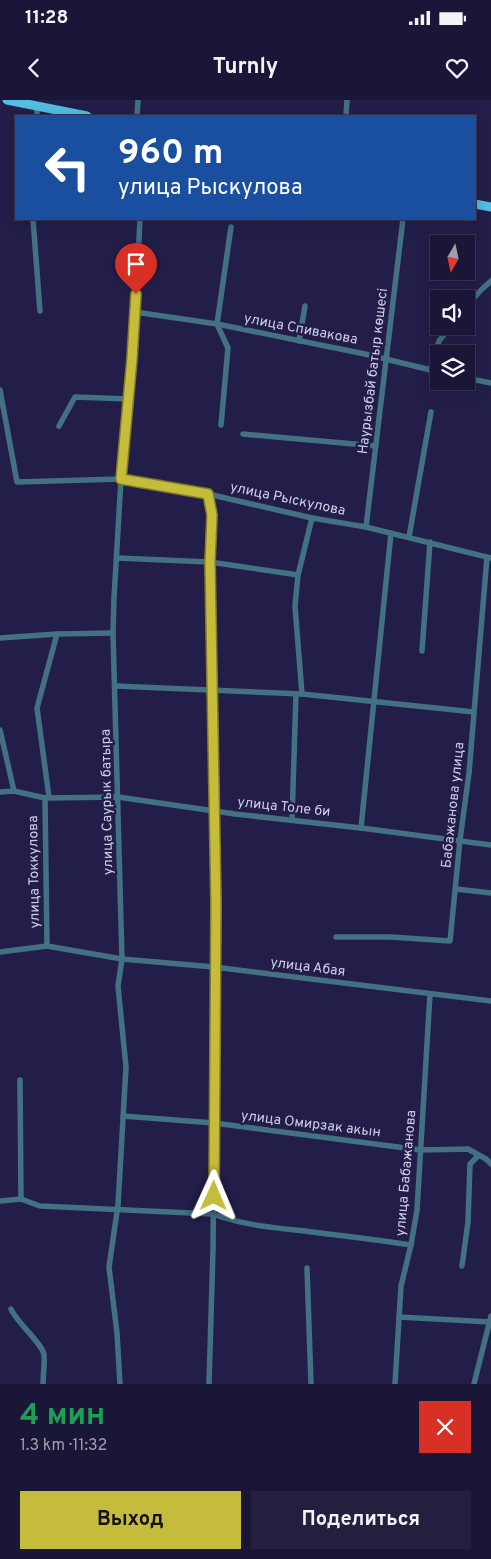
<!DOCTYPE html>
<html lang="ru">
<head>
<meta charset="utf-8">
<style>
	:root { --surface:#1a1637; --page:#231f3f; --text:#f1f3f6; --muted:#9f9fad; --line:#383552; --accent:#c6bc3c }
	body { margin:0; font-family:Overpass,sans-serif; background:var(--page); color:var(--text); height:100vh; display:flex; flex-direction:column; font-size:19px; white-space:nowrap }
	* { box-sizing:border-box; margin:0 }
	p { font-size:16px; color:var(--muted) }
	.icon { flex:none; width:28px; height:28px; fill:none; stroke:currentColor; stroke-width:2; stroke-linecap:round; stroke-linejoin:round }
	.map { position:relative; height:1284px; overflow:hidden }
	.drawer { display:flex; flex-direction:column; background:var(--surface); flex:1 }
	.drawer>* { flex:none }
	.top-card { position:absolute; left:15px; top:15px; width:461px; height:105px; border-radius:0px; box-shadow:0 2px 12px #0003,0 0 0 1px var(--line); background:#1a4fa0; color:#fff; overflow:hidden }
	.needle { width:32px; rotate:189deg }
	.buttons { position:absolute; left:430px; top:135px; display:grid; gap:10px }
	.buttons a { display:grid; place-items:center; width:45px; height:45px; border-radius:0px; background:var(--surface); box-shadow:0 2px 12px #0003,0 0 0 1px var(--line); font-size:25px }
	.pin { position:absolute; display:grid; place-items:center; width:42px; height:42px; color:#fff; margin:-51px -21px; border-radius:50% 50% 50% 0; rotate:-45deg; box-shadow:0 0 5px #0007 }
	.pin .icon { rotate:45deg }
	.me { position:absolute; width:55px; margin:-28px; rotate:1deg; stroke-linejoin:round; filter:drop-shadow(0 0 4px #0008) }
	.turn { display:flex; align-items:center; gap:18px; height:105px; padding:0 20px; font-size:22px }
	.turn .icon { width:65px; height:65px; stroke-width:2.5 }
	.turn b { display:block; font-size:35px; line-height:42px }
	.round { display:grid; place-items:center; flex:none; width:52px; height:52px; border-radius:0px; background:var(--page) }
	.overview { display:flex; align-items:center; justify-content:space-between; height:85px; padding:0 20px }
	h1 { font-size:30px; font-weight:700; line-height:38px; color:#1e9e55 }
	.primary-button { display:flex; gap:10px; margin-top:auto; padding:10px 20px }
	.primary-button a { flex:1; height:58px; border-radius:0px; background:var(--accent); color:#111; font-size:20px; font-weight:700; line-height:58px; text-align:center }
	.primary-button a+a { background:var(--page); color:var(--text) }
	.status { display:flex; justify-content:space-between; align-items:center; height:35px; padding:0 25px; background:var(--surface); direction:ltr }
	.status svg { height:14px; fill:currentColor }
	header { display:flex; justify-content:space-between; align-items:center; height:65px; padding:0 20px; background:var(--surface); font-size:22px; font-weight:700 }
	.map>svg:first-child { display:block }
</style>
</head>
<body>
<div class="status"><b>11:28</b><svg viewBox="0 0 49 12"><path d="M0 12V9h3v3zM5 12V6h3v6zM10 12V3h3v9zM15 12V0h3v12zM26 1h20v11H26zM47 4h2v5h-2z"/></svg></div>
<header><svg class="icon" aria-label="back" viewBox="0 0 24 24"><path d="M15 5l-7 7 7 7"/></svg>Turnly<svg class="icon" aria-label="heart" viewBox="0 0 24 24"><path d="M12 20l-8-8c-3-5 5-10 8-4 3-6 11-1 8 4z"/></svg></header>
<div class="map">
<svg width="491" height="1284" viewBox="0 0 491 1284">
	<rect width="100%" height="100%" fill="#231e49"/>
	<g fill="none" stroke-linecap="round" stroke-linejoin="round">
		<g stroke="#427184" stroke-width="5.5">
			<polyline points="37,16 37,7"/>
			<polyline points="137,16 138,0"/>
			<polyline points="346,16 347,0"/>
			<polyline points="33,119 40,211"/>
			<polyline points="231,127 217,224 365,254 439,272"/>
			<polyline points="466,207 481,190 491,181"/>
			<polyline points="135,212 217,224 228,248 221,325"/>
			<polyline points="299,241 305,206"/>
			<polyline points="430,270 439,241 451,226"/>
			<polyline points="466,278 491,283"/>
			<polyline points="0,290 17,382 121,379 208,394 312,418 366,427 491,458"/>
			<polyline points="59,326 75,297 129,299"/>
			<polyline points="243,334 376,346"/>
			<polyline points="208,394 212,415 210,462 216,804 213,1150 209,1284"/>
			<polyline points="366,427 403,119"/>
			<polyline points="409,437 431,312"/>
			<polyline points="117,458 210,462 298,475"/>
			<polyline points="0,538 57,534 113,533"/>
			<polyline points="422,551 430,442"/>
			<polyline points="116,586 302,594 474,612"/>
			<polyline points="302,594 295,506 298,475 312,418"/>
			<polyline points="0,630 14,691"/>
			<polyline points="0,692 14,691 45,698 118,697 235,714 361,728 491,745"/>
			<polyline points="49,697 37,608 57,534"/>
			<polyline points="45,698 47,846"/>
			<polyline points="292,720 296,594"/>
			<polyline points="361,728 391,433"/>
			<polyline points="456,789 491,793"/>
			<polyline points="336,837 391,837 450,841 460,740 469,673 487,457"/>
			<polyline points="0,852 47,846 122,859 214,867 491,901"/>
			<polyline points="20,980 21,1099"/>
			<polyline points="123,1016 214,1023 421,1050 468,1049 486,1059 491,1064"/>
			<path d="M0,1101L21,1099L40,1106L213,1114C245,1126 279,1128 312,1132C345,1136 378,1140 411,1145"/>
			<polyline points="462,1166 468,1122 470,1064 478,1056"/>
			<polyline points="307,1168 311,1284"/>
			<path d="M11,1209C17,1223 43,1244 44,1255C45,1264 43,1275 43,1284"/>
			<polyline points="399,1217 491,1222"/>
			<polyline points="120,1284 117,1233 109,1167 118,1105 126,967 118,886 122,859 113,533 114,498 121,379 133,259 140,119"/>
			<polyline points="395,1284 401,1186 411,1145 417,1110 430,894"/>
			<polyline points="474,1284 491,1216"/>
		</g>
		<g stroke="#53bde3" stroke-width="9">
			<polyline points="7,0 87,16"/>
			<polyline points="475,104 491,107"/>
		</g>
	</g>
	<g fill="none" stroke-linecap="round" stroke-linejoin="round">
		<g stroke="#817a27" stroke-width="12">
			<polyline id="route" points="136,194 132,259 121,379 208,394 212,415 210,462 216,804 214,1096"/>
		</g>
		<use href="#route" stroke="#c6bc3c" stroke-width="9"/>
	</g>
	<g text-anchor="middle" stroke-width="5" stroke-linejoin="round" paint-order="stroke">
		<g font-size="14" fill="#ceceea" stroke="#231e49">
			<text transform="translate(301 228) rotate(11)" y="5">улица Спивакова</text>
			<text transform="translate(372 271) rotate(-83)" y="5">Наурызбай батыр көшесі</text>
			<text transform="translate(288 398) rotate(12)" y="5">улица Рыскулова</text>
			<text transform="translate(106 702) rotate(-91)" y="5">улица Саурык батыра</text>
			<text transform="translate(452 705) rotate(-84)" y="5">Бабажанова улица</text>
			<text transform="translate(284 706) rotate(6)" y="5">улица Толе би</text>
			<text transform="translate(33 772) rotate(-91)" y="5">улица Токкулова</text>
			<text transform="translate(308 866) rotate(7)" y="5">улица Абая</text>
			<text transform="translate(311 1023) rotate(7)" y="5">улица Омирзак акын</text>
			<text transform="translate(405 1073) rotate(-85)" y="5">улица Бабажанова</text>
		</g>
	</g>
</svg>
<div class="buttons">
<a><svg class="needle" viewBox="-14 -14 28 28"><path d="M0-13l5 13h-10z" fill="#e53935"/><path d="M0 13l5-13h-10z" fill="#9f9fad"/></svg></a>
<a><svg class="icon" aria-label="sound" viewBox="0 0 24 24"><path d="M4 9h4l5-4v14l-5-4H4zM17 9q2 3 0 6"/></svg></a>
<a><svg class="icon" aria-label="layers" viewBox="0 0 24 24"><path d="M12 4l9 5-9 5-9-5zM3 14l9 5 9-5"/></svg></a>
</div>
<div class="pin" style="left:136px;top:194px;background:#d93025"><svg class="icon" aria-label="arrive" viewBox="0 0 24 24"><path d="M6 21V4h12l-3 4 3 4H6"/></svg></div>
<svg class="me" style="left:214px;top:1096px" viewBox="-20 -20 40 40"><path d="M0-17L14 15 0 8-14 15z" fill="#c6bc3c" stroke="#fff" stroke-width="4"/></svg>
<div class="top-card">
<div class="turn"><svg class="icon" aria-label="left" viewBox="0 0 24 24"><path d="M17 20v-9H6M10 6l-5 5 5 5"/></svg><div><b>960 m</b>улица Рыскулова</div></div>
</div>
</div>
<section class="drawer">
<div class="overview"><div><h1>4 мин</h1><p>1.3 km · 11:32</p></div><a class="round" style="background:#d93025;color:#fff"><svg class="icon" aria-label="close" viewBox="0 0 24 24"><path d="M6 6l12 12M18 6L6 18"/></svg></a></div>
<div class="primary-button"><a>Выход</a><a>Поделиться</a></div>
</section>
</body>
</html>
